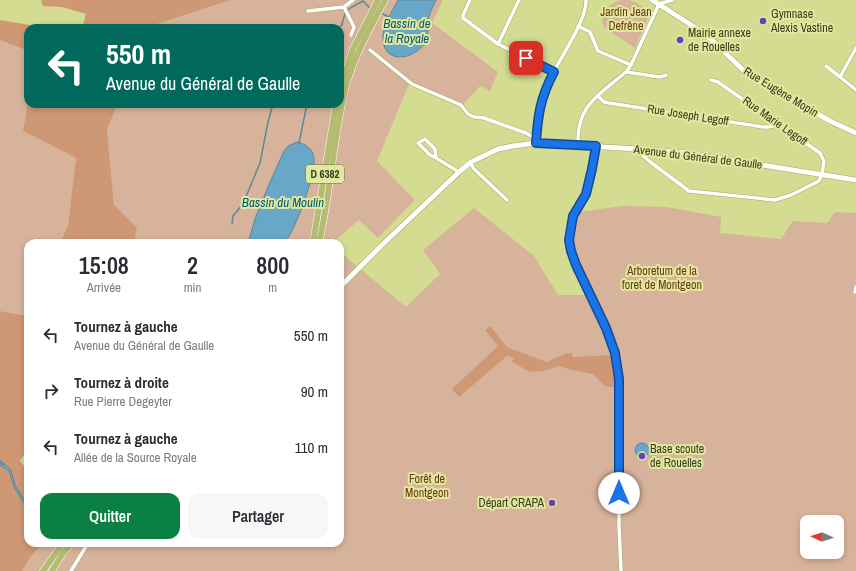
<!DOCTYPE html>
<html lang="fr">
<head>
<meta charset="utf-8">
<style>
	:root { --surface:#fff; --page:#f7f7f7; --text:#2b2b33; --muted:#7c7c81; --accent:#0b8043 }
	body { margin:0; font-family:"Archivo Narrow",sans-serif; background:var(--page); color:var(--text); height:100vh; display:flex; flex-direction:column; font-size:15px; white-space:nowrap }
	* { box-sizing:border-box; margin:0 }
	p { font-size:13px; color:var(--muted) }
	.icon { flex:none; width:22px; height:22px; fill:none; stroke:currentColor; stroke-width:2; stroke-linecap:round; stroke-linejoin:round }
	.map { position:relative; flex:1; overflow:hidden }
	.drawer { position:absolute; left:24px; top:239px; width:320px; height:308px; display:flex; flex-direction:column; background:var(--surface); border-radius:12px; box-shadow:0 2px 6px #0003 }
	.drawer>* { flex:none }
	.top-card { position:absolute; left:24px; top:24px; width:320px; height:84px; border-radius:12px; box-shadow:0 2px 6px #0003; background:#00695c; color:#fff; overflow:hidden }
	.needle { width:26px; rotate:273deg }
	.controls { position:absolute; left:800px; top:515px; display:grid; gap:8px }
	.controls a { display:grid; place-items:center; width:44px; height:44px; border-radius:8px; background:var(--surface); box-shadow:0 2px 6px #0003; font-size:20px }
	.pin { position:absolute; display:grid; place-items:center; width:34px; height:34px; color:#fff; margin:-17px; border-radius:8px; box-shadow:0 2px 6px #0006 }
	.me { position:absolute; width:44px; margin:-22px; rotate:0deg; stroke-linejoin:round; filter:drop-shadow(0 0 3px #0008) }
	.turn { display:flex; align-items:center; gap:14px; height:84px; padding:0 16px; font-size:18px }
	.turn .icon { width:52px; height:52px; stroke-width:2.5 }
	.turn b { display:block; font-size:28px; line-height:34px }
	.eta { display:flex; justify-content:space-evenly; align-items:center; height:68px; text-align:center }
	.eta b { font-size:24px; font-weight:600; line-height:28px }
	.action { display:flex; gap:8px; margin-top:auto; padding:8px 16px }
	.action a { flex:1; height:46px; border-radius:12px; background:var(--accent); color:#fff; font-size:16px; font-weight:600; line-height:46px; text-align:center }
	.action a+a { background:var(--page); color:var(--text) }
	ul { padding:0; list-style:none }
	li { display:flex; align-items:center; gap:12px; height:56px; padding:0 16px }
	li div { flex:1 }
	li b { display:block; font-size:15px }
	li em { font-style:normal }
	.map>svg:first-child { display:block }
</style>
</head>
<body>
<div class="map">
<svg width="856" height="571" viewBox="0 0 856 571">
	<rect width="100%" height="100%" fill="#d4dc91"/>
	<g fill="#d8b39c" fill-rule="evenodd">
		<polygon points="231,0 443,0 432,23 498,72 490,91 480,86 462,106 409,84 377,161 415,200 378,238 359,220 332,243 134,243 137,228 114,206 107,129 118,104 340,104 340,28 145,28"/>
		<path d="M621,0H630L651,11L635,48L604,27C598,12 608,5 621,0Z"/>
		<polygon points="0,40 28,51 28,100 23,131 76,158 68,225 60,243 28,243 28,316 0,311"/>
		<path d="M623,206L667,207L721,217L720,233L781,239L793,221L827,223L835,212L856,213V571H22L29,559L43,543H340V252L406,307L440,274L423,250L474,208L534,256L558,295H585L586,291C578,273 566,254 567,234C567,228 570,221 571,215L578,212ZM807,522H837V552H807Z"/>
	</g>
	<g fill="#cf9875">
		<polygon points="41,0 231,0 145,28 81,28 83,25 86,14 62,7 43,6"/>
		<polygon points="0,20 30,25 46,25 61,28 28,28 28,51 0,40"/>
		<polygon points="28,100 28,104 118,104 107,129 114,205 137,228 134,243 60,243 68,225 76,158 23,131"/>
		<polygon points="0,311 28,316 28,449 20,461 28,471 28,543 43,543 29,559 22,571 0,571"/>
		<polygon points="490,326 507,347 547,362 567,353 572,353 573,357 612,355 616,388 605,386 593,374 572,370 559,366 544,371 530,372 512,362 514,358 507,356 459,397 452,389 498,346 485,330"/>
	</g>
	<g fill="#69a7c9" stroke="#5b8795">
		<path d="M398,0H436C434,5 430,11 429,17C427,26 430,35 424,44C414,59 385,65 383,40C382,25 392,12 398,0Z"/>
		<path d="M297,142C306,144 313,149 314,158C316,174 295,232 284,243H248L255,219L270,182L284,151L288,146Z"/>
		<circle cx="642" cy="450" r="7"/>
		<polygon points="0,460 11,470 15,485 28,506 28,509 15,489 9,471 0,465 0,463 4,465 0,462"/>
	</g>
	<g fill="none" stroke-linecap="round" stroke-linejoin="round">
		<g stroke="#5b8795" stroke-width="1.5">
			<polyline points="383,14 389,17"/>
			<path d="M338,28L342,25C345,8 349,9 363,1L369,7"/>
			<polyline points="299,143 307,104"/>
			<polyline points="232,224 233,216 243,204 260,163 268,122 273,104"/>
		</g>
		<g stroke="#a1a85f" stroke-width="4.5">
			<g id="street">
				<polyline points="470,0 463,15 463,18 498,44 554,72"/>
				<polyline points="344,7 354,27 351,35"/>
				<polyline points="308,11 344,7 353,0"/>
				<polyline points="578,26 590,32 598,51 631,65"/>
				<polyline points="498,44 519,0"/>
				<polyline points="856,48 840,77 856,90"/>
				<polyline points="370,50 412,84 461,105 468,114 474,117 484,118 526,133 536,139"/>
				<polyline points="826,66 840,77"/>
				<polyline points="626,72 660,77 666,75"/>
				<polyline points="598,96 604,102 609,103 763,127 768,127 780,125"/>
				<path d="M536,140C538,123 538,105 545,89C554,66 587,23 586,0"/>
				<path d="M578,146C576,105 599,95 626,72L631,65L659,4L672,0"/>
				<polyline points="596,147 592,169 586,194 573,216 569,240 571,251 576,265 610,340 615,353 619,379 619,526 621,571"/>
				<polyline points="638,149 641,154 649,161 689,191 775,200 791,195 819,181 822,174 824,161 820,153 718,82 711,80"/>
				<polyline points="436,158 435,149 425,139 418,143 430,155 436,158 459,172"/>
				<polyline points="471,162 473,168 507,200"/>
				<polyline points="855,292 856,287"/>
				<polyline points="71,571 88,543"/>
			</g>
		</g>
		<g stroke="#a1a85f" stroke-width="6">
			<g id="secondary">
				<polyline points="652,0 696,28 714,42 743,70 755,79 830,121 856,133"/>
				<polyline points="340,287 383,244 459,172 471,162 498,149 513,146 536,143 638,149 687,153 856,180"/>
			</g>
		</g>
		<g stroke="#fff" stroke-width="7">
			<g id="highway">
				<polyline points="340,88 353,49 378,0"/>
				<polyline points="313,243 336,104"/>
				<path d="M319,243C331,191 333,138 346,86C355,55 370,28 385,0"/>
				<polyline points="43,571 63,543"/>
				<polyline points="52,571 63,553 72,543"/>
			</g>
		</g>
		<use href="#street" stroke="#fff" stroke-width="3.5"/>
		<use href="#secondary" stroke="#fff" stroke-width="5"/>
		<use href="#highway" stroke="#b5bc71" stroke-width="6"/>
	</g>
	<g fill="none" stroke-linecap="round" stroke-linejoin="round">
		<g stroke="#114b97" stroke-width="10">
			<path id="route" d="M526,58L554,72C540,98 538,115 536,143L596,146L592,169L586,194L573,216L569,240L571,251L576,265L606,328L615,353L619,379V493"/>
		</g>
		<use href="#route" stroke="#1a73e8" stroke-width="7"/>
	</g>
	<g fill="#6640b9" stroke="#e1e99e" stroke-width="1.5">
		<circle cx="763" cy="21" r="4"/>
		<circle cx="680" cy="40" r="4"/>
		<circle cx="642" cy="456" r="4"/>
		<circle cx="552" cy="503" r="4"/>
	</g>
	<g text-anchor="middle" stroke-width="4" stroke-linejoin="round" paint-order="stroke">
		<rect fill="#e1e99e" stroke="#6b7044" stroke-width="1" x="306" y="165" width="38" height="18" rx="3"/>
		<g font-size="11" font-weight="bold" fill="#393c1d">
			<text x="325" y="178">D 6382</text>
		</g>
		<g font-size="12" fill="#6c3811" stroke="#e1e99e">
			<text x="626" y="16">Jardin Jean<tspan x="626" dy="14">Defrêne</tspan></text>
			<text x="662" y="275">Arboretum de la<tspan x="662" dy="14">foret de Montgeon</tspan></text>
			<text x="427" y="483">Forêt de<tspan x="427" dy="14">Montgeon</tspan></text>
		</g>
		<g font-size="12" fill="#393c1d" stroke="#e1e99e" text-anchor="start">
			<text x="771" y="18">Gymnase<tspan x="771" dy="14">Alexis Vastine</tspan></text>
			<text x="688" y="37">Mairie annexe<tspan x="688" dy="14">de Rouelles</tspan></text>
			<text x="650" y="453">Base scoute<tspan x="650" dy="14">de Rouelles</tspan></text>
			<text x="544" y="507" text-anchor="end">Départ CRAPA</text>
		</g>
		<g font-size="12" fill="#393c1d" stroke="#e1e99e">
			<text transform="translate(781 92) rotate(31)" y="4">Rue Eugène Mopin</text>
			<text transform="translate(688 115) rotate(9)" y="4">Rue Joseph Legoff</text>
			<text transform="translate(775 121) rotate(35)" y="4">Rue Marie Legoff</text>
			<text transform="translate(698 157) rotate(7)" y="4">Avenue du Général de Gaulle</text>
		</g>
		<g font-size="13" font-style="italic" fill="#02587a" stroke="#e1e99e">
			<text x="407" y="28">Bassin de<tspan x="407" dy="15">la Royale</tspan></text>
			<text x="283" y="207">Bassin du Moulin</text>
		</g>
	</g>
</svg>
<div class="controls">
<a><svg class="needle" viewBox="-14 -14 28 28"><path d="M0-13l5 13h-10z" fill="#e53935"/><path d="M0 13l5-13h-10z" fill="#7c7c81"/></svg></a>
</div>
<div class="pin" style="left:526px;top:58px;background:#d93025"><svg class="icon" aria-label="arrive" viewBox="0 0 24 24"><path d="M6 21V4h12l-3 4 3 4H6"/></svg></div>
<svg class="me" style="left:619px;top:493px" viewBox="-20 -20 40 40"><circle r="19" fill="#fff"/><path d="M0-13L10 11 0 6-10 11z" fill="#1a73e8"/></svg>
<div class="top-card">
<div class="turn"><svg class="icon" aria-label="left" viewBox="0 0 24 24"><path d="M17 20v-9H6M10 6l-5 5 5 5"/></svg><div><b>550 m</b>Avenue du Général de Gaulle</div></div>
</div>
<section class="drawer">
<div class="eta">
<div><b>15:08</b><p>Arrivée</p></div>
<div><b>2</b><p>min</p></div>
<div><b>800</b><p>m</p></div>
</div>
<ul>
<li><svg class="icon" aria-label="left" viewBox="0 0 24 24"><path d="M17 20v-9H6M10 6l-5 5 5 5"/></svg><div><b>Tournez à gauche</b><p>Avenue du Général de Gaulle</p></div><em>550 m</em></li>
<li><svg class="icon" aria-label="right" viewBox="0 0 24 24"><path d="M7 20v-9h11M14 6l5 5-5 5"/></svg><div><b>Tournez à droite</b><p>Rue Pierre Degeyter</p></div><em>90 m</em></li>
<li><svg class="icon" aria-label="left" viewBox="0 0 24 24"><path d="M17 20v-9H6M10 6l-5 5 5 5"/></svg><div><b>Tournez à gauche</b><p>Allée de la Source Royale</p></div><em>110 m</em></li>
</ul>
<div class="action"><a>Quitter</a><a>Partager</a></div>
</section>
</div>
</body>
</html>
